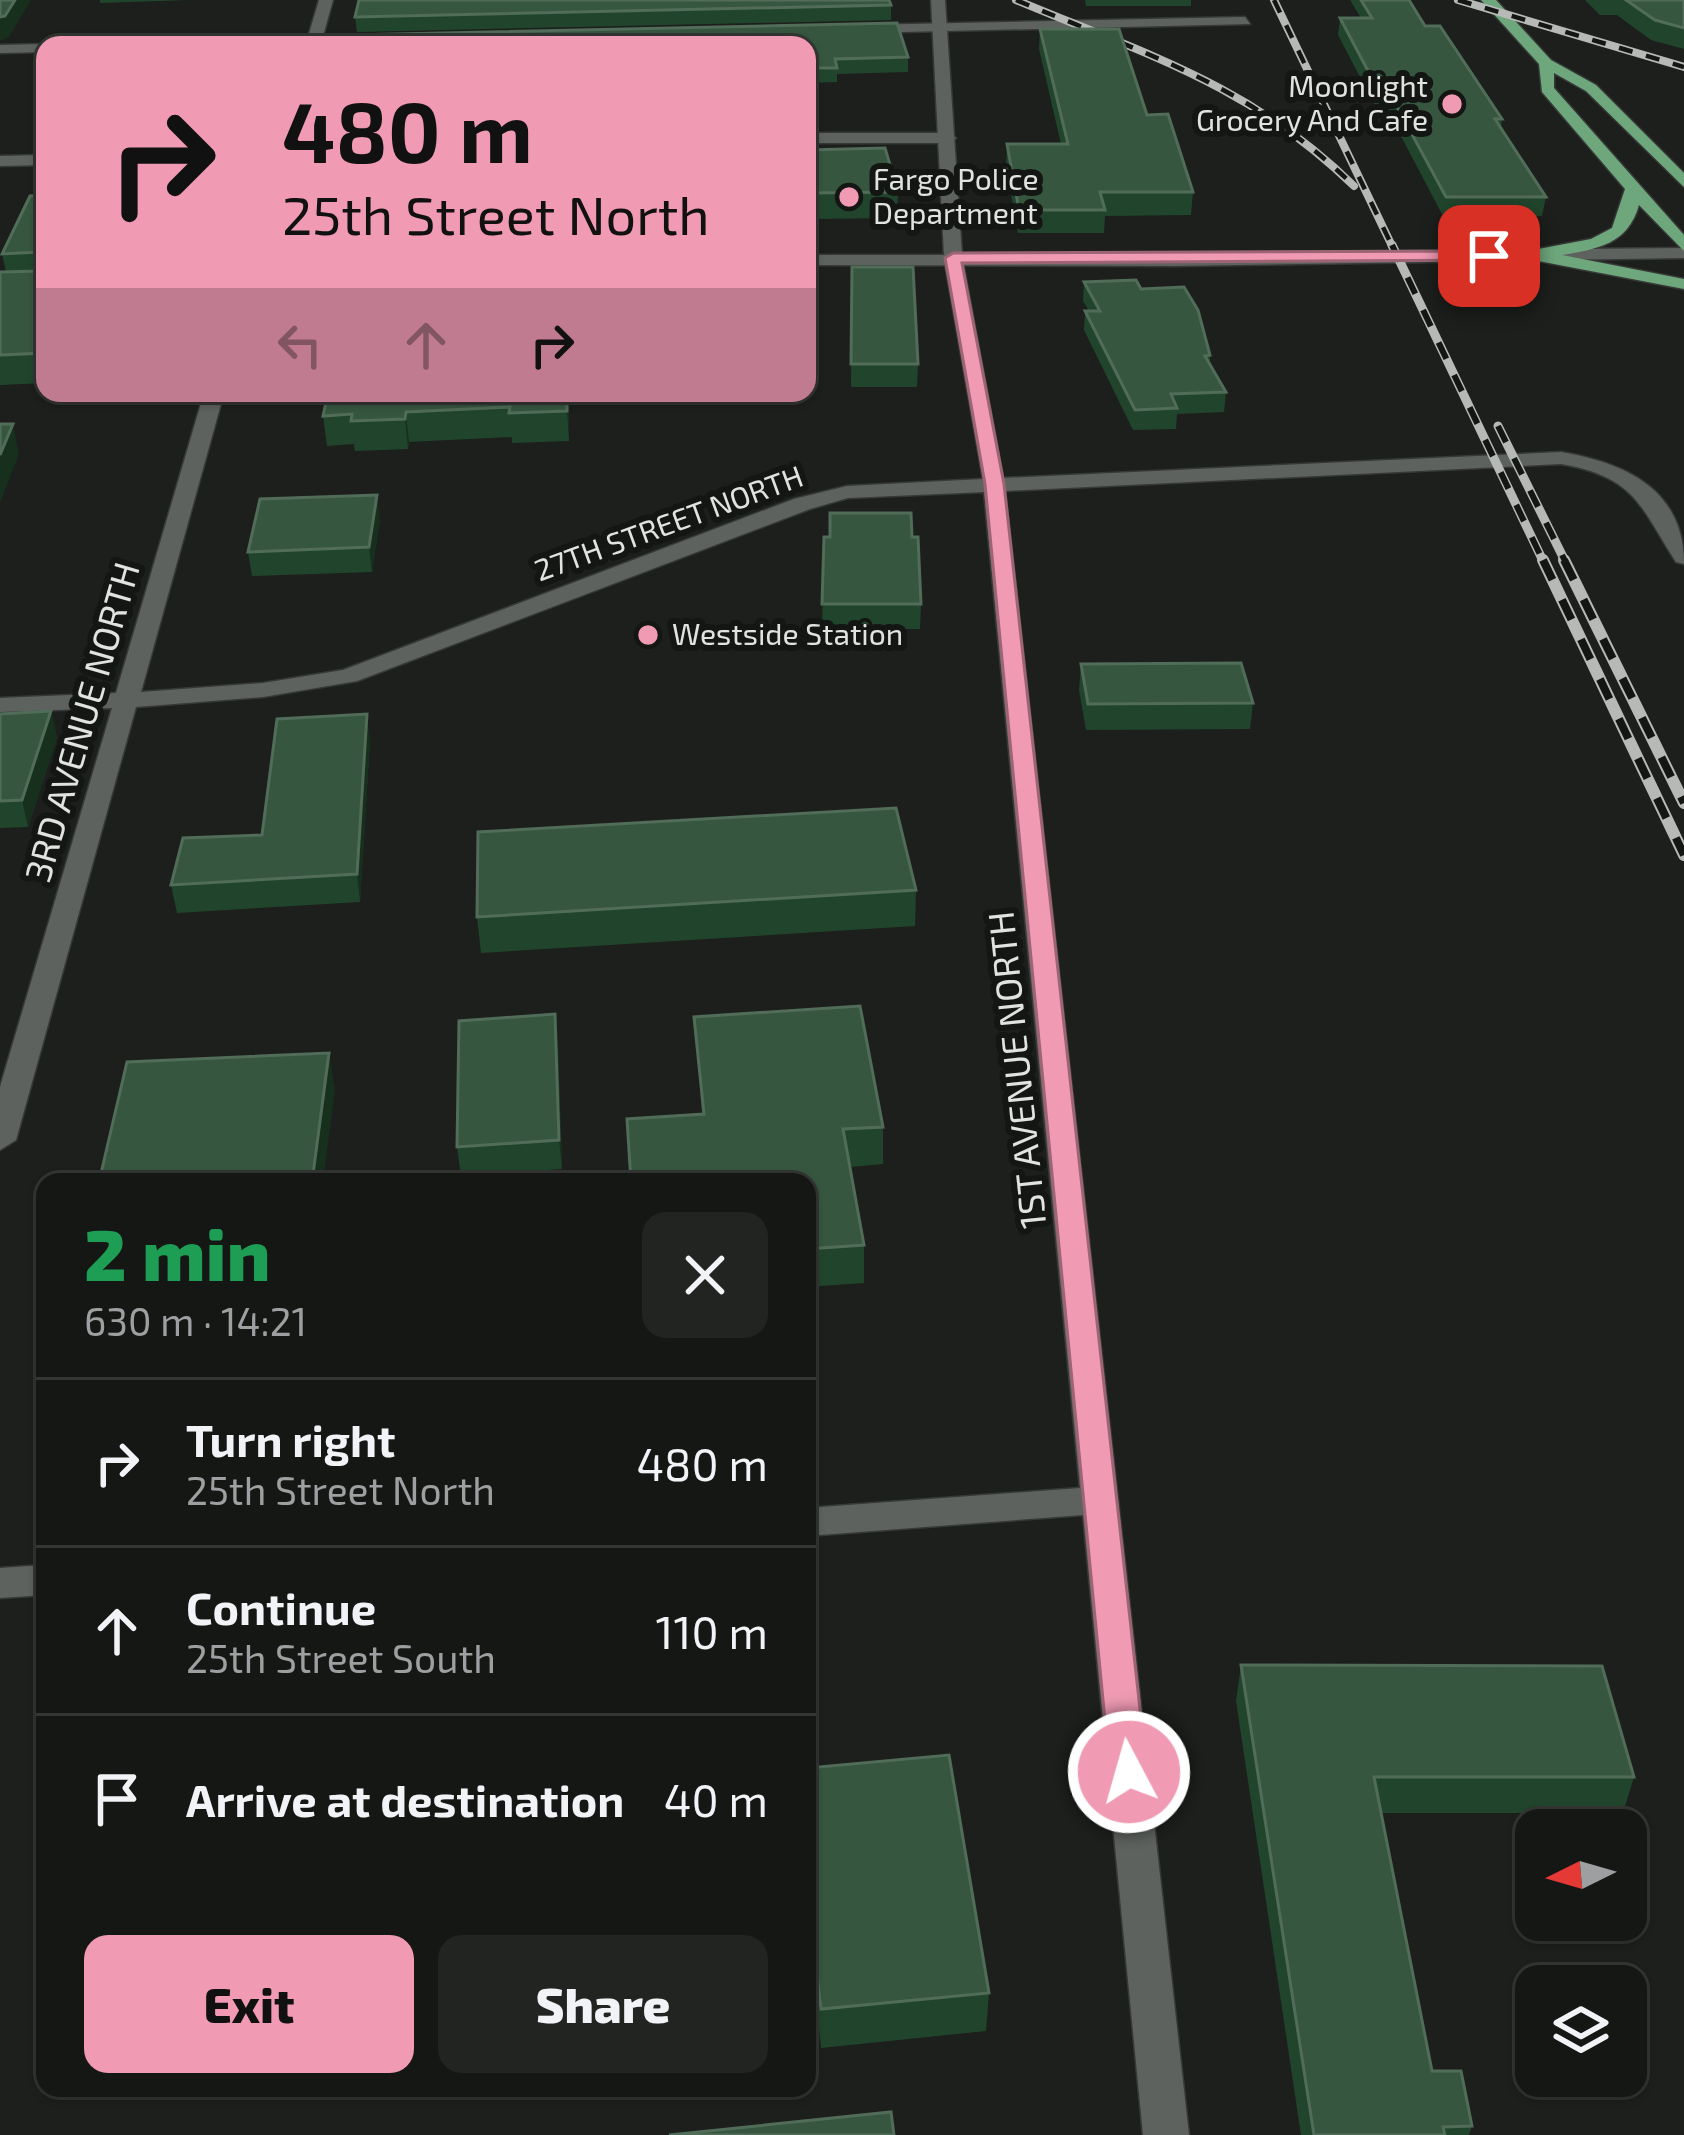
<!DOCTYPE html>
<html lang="en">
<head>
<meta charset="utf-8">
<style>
	:root { --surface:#151715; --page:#222422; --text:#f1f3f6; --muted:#9d9fa0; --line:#343634; --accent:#f09ab4 }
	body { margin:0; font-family:"Exo 2",sans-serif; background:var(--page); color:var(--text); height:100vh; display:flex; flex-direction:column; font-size:45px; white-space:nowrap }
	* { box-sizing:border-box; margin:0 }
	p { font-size:39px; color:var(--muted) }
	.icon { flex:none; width:66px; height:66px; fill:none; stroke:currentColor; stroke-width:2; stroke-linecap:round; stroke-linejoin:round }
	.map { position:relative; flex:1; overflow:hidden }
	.drawer { position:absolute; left:36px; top:1173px; width:780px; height:924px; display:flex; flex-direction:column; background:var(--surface); border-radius:24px; box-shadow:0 3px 9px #0004,0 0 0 3px var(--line) }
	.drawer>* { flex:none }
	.banner { position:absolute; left:36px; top:36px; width:780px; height:366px; border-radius:24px; box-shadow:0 3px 9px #0004,0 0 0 3px var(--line); background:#f09ab4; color:#111; overflow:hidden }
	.needle { width:78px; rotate:265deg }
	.fabs { position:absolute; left:1515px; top:1809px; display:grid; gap:24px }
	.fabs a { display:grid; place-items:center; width:132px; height:132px; border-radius:24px; background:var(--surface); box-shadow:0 3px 9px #0004,0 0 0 3px var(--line); font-size:60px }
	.pin { position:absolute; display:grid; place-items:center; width:102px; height:102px; color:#fff; margin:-51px; border-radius:24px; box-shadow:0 6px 18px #0006 }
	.me { position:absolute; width:132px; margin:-66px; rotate:354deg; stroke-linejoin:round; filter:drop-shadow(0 0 9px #0008) }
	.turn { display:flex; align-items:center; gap:42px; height:252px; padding:0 48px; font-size:54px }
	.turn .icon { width:156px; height:156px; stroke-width:2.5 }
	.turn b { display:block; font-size:84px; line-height:102px }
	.lanes { display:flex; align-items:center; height:114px; padding:0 48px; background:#0003; justify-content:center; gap:60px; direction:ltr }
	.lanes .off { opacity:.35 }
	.round { display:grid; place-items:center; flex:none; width:126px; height:126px; border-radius:24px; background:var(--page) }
	.summary { display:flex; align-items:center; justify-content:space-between; height:204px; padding:0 48px }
	h1 { font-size:72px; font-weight:800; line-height:90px; color:#1e9e55 }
	.button { display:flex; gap:24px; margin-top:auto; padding:24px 48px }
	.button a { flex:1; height:138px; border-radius:24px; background:var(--accent); color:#111; font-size:48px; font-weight:800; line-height:138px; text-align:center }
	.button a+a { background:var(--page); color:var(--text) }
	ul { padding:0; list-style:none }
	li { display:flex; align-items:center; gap:36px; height:168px; padding:0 48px; border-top:3px solid var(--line) }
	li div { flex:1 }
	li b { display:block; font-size:45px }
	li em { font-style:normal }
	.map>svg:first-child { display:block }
</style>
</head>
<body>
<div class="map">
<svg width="1684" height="2135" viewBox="0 0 1684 2135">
	<rect width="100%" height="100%" fill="#1c1f1c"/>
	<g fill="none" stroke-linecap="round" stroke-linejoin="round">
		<g stroke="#363937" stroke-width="3">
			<g id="street">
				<polygon points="319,0 333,0 323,36 387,35 394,39 387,43 149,45 156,41 308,37"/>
				<polygon points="1245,17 1250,24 861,33 854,29 861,25"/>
				<polygon points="0,45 45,44 50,45 45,45 45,52 0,53"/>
				<polygon points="807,133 948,133 956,138 948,143 807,143"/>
				<polygon points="45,155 45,165 0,166 0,156"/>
				<path d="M953,253L962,258L1003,478L1561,452C1625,463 1684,489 1684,564L1676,562C1639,504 1635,477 1561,464L1005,491L1189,2135H1143L1083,1515L807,1536V1508L1080,1488L984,492L848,498L810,509L357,681L263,697L136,707L16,1140L0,1150V1087L112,708L0,712V698L116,693L204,393H224L141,692L263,683L343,670L794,499L847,486L983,479L944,258Z"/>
				<polygon points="45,1565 45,1595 0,1598 0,1568"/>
			</g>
		</g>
		<g stroke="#363937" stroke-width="3">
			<polygon id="secondary" points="931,0 945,0 962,255 1684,248 1684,258 1175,266 807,265 807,255 944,255"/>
		</g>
		<g stroke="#363937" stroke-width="3">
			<path id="primary" d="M1481,0H1496L1551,60L1596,85L1684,173V187L1586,91L1554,73V88L1684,235V251L1639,205C1628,244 1598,249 1562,255L1684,279V289L1528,259V251L1591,239L1612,228L1625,189L1542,92L1539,64Z"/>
		</g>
		<use href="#street" fill="#5e625f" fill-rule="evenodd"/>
		<use href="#secondary" fill="#5e625f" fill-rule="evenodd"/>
		<use href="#primary" fill="#6ea77c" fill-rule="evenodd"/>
		<g stroke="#b7b9b7" stroke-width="8">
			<g id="rail-far2">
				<path d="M1016,0C1145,54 1251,85 1354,186"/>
				<polyline points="1274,0 1393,248"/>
				<polyline points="1458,0 1684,67"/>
			</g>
		</g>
		<g stroke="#b7b9b7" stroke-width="9">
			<g id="rail-far1">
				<polyline points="1392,245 1544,563"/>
				<polyline points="1498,426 1566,563"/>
			</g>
		</g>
		<g stroke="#b7b9b7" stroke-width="12">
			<g id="rail">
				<polyline points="1543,560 1684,855"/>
				<polyline points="1564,560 1684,803"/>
			</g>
		</g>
		<use href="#rail-far2" stroke="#131613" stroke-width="4.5" stroke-dasharray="14" stroke-linecap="butt"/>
		<use href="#rail-far1" stroke="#131613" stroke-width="6" stroke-dasharray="18" stroke-linecap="butt"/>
		<use href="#rail" stroke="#131613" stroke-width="8" stroke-dasharray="22" stroke-linecap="butt"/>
	</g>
	<g fill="#21452c">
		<polygon points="100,0 188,0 100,3"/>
		<polygon points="1085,0 1191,0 1191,6 1086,6"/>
		<polygon points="1350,0 1409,0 1425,26 1502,119 1501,127 1546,197 1542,216 1443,216 1393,121 1383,121 1338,35 1340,18 1361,18"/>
		<polygon points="1585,0 1684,0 1684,49 1651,40 1617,15 1600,15"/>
		<polygon points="891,5 891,20 357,32 355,17"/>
		<polygon points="1040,29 1147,115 1193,192 1191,215 1105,216 1104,233 1018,233 1006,166 1007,144 1061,144 1039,49"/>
		<polygon points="807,45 908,57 908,72 837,74 837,82 807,83"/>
		<polygon points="807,150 898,192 897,218 807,219"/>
		<polygon points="45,195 45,383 0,385 0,272 6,272 2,254"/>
		<polygon points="852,267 918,364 917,387 851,387"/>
		<polygon points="1084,282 1141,289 1210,355 1210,364 1226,392 1224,412 1177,414 1176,429 1133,430 1084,330 1085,311 1089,311 1083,301"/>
		<polygon points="569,393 569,441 512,443 512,437 409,442 408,449 355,451 354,444 327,446 323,416"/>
		<polygon points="380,519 372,572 252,576 248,552"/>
		<polygon points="824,537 912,537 921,604 920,629 822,629"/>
		<polygon points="1081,664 1253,703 1250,729 1086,730 1079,690"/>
		<polygon points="51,711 57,738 28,827 0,828 0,714"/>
		<polygon points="370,740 360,902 177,913 171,885 262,835"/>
		<polygon points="916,890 915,926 481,953 477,917"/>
		<polygon points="694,1017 883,1127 883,1164 850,1167 864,1245 864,1283 807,1287 807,1182 702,1114"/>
		<polygon points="558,1043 562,1169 461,1176 457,1147"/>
		<polygon points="1241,1665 1634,1777 1623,1813 1381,1813 1432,2071 1472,2126 1469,2135 1301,2135 1236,1701"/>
		<polygon points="807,1768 989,1993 986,2031 821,2048 810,1942 807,1942"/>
	</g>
	<g fill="#172f1d">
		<polygon points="15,0 31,0 9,37 0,41 0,17"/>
		<polygon points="567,393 569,393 569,441 567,411"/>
		<polygon points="406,412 409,442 408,449 405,419"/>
		<polygon points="13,424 19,454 0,503 0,455"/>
		<polygon points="377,495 380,519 372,572 369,547"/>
		<polygon points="51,711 57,738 28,827 22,800"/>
		<polygon points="367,714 370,740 360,902 357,874"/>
		<polygon points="555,1014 558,1043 562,1169 559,1140"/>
		<polygon points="329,1053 335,1090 323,1182 312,1182"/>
	</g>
	<g fill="#36563f" stroke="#516c58" stroke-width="3">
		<polygon points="0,0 15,0 5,16 0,17"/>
		<polygon points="359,0 889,0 891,5 355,17"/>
		<polygon points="1361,0 1409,0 1425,26 1440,26 1502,119 1495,119 1546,197 1446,197 1395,103 1385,103 1340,18 1372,18"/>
		<polygon points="1626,0 1684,0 1684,28 1655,20"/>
		<polygon points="897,23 908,57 835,59 837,68 807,68 807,45 348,45 351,35"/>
		<polygon points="1040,29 1119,29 1147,115 1168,114 1193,192 1100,192 1105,210 1019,210 1007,144 1068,144"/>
		<polygon points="885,148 898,192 807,193 807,150"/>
		<polygon points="45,195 45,353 0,355 0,272 40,271 44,266 39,252 2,254 30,196"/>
		<polygon points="852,267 913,267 918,364 851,364"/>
		<polygon points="1136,280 1141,289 1184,287 1198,310 1210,355 1205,356 1226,392 1171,394 1177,408 1135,410 1085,311 1100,311 1084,282"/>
		<polygon points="328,393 567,393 567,411 509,413 510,407 406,412 405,419 351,421 352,414 323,416"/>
		<polygon points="0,424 13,424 0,455"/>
		<polygon points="377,495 369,547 248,552 260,499"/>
		<polygon points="830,513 911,513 912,537 918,537 921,604 822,604 824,537 830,537"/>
		<polygon points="1241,663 1253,703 1088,704 1081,664"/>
		<polygon points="51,711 22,800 0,801 0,714"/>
		<polygon points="367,714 357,874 171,885 183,838 262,835 277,719"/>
		<polygon points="896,808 916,890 477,917 478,832"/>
		<polygon points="860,1006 883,1127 843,1129 864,1245 807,1249 807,1182 631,1182 627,1119 704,1114 694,1017"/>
		<polygon points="555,1014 559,1140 457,1147 459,1021"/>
		<polygon points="329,1053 312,1182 99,1182 127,1062"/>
		<polygon points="1241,1665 1602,1666 1634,1777 1374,1777 1432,2071 1461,2071 1472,2126 1443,2127 1445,2135 1314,2135"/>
		<polygon points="949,1755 989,1993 821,2009 809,1903 807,1903 807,1768"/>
		<polygon points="891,2112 894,2135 669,2135"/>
	</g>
	<polygon fill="#f09ab4" stroke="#9c6475" stroke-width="3" points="1489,251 1497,256 1495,260 962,263 1004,484 1147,1772 1142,1783 1129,1787 1116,1783 1110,1772 985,484 945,258 953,253"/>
	<g fill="#f09ab4" stroke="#131613" stroke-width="4.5">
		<circle cx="1452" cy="104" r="12"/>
		<circle cx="849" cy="197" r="12"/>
		<circle cx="648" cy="635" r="12"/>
	</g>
	<g text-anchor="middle" stroke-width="12" stroke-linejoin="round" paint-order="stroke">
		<g font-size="30" fill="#e1e3e1" stroke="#131613" text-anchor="start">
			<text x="1428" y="97" text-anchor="end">Moonlight<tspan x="1428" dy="34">Grocery And Cafe</tspan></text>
			<text x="873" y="190">Fargo Police<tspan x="873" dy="34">Department</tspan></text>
			<text x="672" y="645">Westside Station</text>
		</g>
		<g font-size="30" fill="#e1e3e1" stroke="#131613">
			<text transform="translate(669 524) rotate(-20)" y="10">27TH STREET NORTH</text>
		</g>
		<g font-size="36" fill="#e1e3e1" stroke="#131613">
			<text transform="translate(82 722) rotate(-74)" y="13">3RD AVENUE NORTH</text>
			<text transform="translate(1017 1070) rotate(-96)" y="13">1ST AVENUE NORTH</text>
		</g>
	</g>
</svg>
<div class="fabs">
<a><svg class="needle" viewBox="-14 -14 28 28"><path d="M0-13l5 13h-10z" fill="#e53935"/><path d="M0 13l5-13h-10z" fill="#9d9fa0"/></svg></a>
<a><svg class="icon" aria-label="layers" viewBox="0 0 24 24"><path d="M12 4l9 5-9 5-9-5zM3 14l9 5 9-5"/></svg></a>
</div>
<div class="pin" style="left:1489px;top:256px;background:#d93025"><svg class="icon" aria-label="arrive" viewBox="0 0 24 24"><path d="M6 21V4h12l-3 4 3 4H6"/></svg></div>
<svg class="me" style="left:1129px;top:1772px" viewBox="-20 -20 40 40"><circle r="17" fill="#f09ab4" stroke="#fff" stroke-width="3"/><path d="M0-11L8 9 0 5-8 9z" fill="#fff"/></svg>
<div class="banner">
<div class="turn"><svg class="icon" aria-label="right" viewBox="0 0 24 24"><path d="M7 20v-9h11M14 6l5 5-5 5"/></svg><div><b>480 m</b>25th Street North</div></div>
<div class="lanes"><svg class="icon off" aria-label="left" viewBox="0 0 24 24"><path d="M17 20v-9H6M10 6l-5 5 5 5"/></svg><svg class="icon off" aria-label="ahead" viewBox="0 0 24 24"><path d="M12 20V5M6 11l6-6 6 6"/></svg><svg class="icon" aria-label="right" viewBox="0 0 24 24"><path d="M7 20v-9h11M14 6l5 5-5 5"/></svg></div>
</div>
<section class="drawer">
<div class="summary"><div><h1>2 min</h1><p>630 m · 14:21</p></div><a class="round"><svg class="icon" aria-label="close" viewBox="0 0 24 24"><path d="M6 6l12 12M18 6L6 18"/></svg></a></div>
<ul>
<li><svg class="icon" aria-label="right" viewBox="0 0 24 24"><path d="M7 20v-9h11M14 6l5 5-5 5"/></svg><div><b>Turn right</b><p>25th Street North</p></div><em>480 m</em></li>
<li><svg class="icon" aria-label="ahead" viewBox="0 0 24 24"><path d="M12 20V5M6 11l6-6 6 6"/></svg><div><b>Continue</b><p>25th Street South</p></div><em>110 m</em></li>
<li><svg class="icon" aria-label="arrive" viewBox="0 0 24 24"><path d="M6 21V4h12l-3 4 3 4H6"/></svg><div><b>Arrive at destination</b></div><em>40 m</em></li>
</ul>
<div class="button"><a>Exit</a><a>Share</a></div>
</section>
</div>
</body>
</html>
